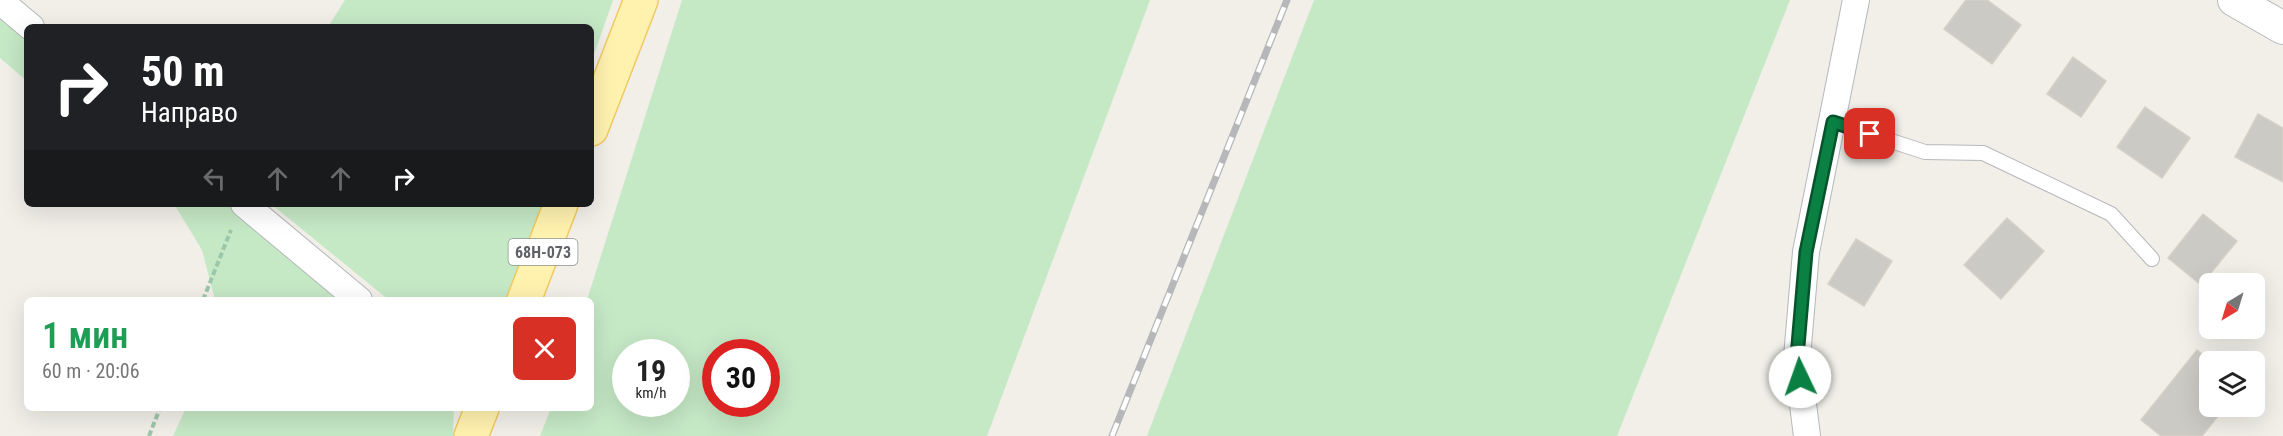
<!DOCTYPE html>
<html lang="ru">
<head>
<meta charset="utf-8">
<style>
	:root { --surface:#fff; --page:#f6f6f6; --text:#222; --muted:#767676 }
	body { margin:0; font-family:"Roboto Condensed",sans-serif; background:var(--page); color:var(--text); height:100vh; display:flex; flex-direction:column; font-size:22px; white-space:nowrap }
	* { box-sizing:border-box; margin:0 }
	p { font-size:20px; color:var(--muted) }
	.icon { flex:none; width:33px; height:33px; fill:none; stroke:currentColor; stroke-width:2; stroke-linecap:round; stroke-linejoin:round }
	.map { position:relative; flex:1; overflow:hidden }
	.sheet { position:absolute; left:24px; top:297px; width:570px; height:114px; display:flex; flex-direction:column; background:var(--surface); border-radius:9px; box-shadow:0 6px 24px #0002 }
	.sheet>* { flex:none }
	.hud { position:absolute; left:24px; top:24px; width:570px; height:183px; border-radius:9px; box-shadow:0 6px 24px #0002; background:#202124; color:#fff; overflow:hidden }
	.needle { width:39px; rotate:218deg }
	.buttons { position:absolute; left:2199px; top:273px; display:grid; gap:12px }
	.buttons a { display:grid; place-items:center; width:66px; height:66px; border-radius:9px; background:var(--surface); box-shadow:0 6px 24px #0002; font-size:30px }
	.speed { position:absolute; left:612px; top:339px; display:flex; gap:12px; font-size:30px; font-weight:700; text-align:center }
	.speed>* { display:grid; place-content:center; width:78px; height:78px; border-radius:50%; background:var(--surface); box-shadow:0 6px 24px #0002; line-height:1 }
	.speed small { font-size:15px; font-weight:400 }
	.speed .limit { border:9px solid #d22; background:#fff; color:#111 }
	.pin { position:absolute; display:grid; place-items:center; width:51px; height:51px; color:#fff; margin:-26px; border-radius:12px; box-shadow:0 3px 9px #0006 }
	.me { position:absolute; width:66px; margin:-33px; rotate:357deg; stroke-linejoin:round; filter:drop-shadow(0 0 4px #0008) }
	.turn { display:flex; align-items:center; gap:21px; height:126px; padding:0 18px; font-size:27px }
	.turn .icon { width:78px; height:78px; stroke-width:2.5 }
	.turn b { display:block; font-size:42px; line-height:51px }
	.lanes { display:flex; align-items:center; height:57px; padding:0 18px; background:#0003; justify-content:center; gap:30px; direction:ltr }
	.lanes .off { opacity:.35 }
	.round { display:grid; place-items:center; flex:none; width:63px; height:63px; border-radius:9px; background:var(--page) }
	.summary { display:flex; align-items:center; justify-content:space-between; height:102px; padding:0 18px }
	h1 { font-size:36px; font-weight:600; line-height:45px; color:#1e9e55 }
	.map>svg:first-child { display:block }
</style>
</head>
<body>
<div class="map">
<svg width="2283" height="436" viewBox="0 0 2283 436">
	<rect width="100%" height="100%" fill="#f1efe8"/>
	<g fill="#c5e8c5" fill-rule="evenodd">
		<polygon points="345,0 613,0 591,63 591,27 328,27"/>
		<path d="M682,0H1150L987,436H540L551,408H591V300H587ZM626,352H676V404H626ZM716,352H766V404H716Z"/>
		<polygon points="1314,0 1790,0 1617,436 1147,436"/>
		<polygon points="0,5 27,28 27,81 0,58"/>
		<polygon points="174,204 231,204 343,300 215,300 202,250"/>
		<polygon points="271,204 543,204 510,300 389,300"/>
		<polygon points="186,408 454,408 453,436 173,436"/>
	</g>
	<g fill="#cccac5" stroke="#d6d1c6" stroke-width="1.5">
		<polygon points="1966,0 1987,0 2021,25 1992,64 1944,29"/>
		<polygon points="2073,57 2106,81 2081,117 2047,94"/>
		<polygon points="2145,107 2190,138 2162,178 2117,147"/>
		<polygon points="2258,114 2283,128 2283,182 2235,157"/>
		<polygon points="2203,214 2237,241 2201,285 2168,258"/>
		<polygon points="2007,218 2044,251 2001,299 1964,265"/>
		<polygon points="1856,239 1892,261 1864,306 1828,284"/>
		<polygon points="2197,350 2212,362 2210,362 2210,406 2226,406 2202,436 2161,436 2141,420"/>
	</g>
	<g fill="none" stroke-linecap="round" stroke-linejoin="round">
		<g stroke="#b5b8bc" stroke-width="16">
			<polyline id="service" points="1833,122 1925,152 1983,153 2111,214 2152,259"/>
		</g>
		<g stroke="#b5b8bc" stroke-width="28">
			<g id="minor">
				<polyline points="0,1 31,27"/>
				<polyline points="244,204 359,300"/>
				<polyline points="1807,436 1797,357 1806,252 1856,0"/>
			</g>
		</g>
		<g stroke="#b5b8bc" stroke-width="34">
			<polyline id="tertiary" points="2234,0 2283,28"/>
		</g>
		<g stroke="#f2c960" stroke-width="36">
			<g id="primary">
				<polyline points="591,129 641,0"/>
				<polyline points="524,300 561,204"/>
				<polyline points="471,436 482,408"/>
			</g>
		</g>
		<g stroke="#9cc7a9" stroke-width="4" stroke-dasharray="6 3" stroke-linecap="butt">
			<polyline points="203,300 231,230"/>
			<polyline points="149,436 160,408"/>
		</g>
		<use href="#service" stroke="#fff" stroke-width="14"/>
		<use href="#minor" stroke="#fff" stroke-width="26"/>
		<use href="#tertiary" stroke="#fff" stroke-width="32"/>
		<use href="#primary" stroke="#fff2af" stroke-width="33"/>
		<g stroke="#b6b7b8" stroke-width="7">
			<polyline id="rail" points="1112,436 1287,0"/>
		</g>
		<use href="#rail" stroke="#fff" stroke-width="4.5" stroke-dasharray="14" stroke-linecap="butt"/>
	</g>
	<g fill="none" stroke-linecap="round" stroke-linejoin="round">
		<g stroke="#07532c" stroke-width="15">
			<polyline id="route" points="1800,377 1797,357 1806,252 1833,122 1870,134"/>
		</g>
		<use href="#route" stroke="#0b8043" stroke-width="10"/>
	</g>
	<g text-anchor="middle" stroke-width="4.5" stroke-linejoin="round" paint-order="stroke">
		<rect fill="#fff" stroke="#8f9295" stroke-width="1.5" x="508.5" y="239" width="69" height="26" rx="4.5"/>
		<g font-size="16" font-weight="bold" fill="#5f6368">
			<text x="543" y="258">68Н-073</text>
		</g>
	</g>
</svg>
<div class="buttons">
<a><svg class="needle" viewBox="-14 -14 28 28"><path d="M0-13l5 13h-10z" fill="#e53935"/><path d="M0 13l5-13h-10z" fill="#767676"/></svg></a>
<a><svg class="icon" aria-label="layers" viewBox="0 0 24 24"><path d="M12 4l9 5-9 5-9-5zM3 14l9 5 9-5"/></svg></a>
</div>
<div class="speed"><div>19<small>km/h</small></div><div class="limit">30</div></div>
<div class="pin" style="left:1870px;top:134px;background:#d93025"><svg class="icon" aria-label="arrive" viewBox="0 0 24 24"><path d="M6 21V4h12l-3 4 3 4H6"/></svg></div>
<svg class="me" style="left:1800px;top:377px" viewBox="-20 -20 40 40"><circle r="19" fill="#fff"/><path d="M0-13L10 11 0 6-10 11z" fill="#0b8043"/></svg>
<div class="hud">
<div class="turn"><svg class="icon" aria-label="right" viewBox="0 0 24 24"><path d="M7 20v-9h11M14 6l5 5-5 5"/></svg><div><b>50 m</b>Направо</div></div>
<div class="lanes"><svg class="icon off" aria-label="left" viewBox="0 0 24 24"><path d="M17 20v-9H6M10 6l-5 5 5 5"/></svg><svg class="icon off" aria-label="ahead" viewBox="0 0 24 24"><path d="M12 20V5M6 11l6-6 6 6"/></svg><svg class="icon off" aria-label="ahead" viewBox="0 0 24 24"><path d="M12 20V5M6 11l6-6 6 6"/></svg><svg class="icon" aria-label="right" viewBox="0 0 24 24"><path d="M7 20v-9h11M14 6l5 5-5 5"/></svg></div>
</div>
<section class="sheet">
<div class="summary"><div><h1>1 мин</h1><p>60 m · 20:06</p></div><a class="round" style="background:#d93025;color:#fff"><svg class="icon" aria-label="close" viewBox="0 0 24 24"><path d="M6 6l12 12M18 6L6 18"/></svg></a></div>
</section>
</div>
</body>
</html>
